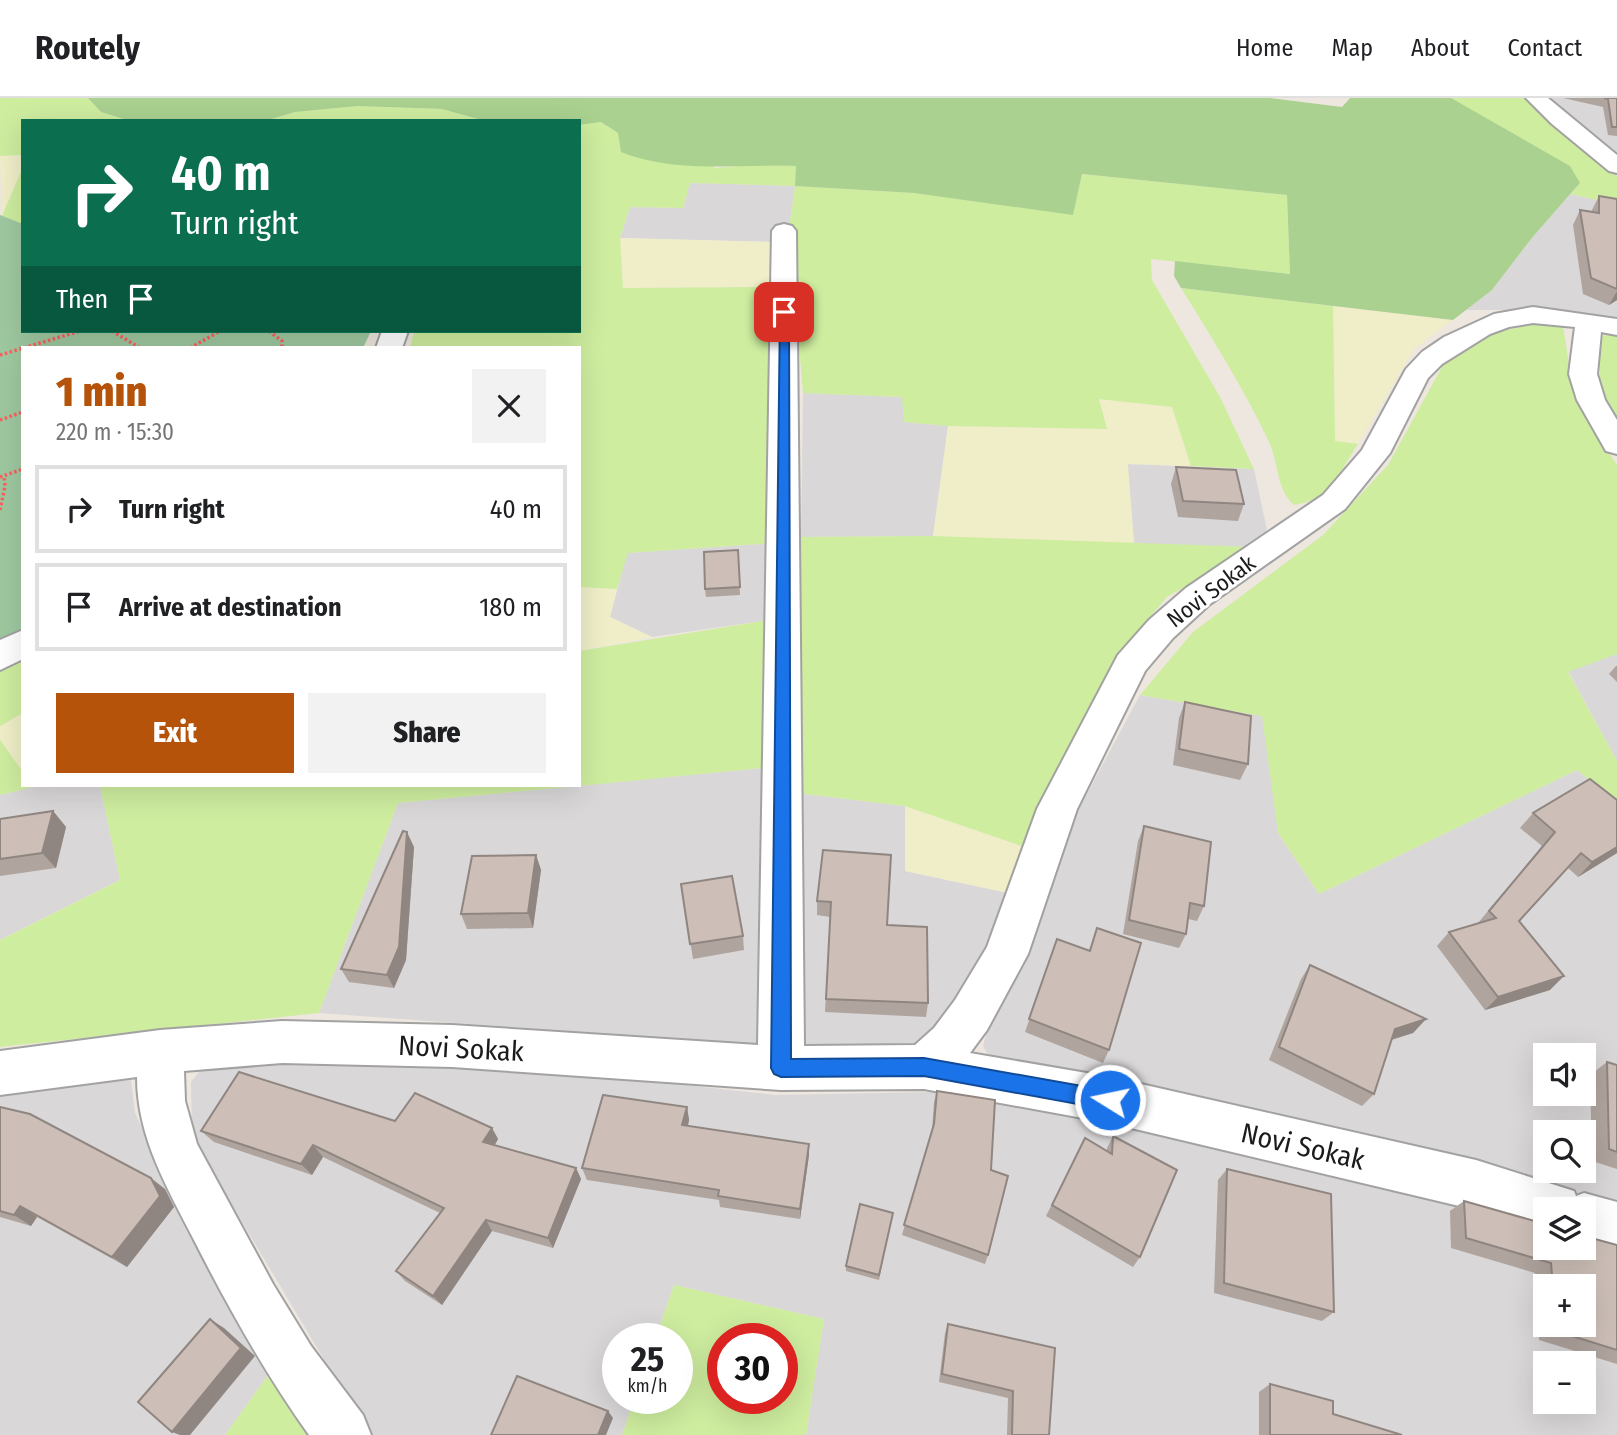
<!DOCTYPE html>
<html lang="en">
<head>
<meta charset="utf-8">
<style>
	:root { --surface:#fff; --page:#f2f2f2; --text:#202124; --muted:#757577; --line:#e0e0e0; --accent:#b45309 }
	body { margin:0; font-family:"Fira Sans Condensed",sans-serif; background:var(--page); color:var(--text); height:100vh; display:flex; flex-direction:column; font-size:26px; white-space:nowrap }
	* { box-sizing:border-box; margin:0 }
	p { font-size:23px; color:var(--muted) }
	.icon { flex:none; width:38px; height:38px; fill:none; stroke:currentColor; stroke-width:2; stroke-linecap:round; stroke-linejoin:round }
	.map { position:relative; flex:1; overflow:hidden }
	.sheet { position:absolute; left:21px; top:248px; width:560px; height:441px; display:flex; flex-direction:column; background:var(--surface); border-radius:0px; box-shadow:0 7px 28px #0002 }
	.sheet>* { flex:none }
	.top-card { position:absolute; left:21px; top:21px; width:560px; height:214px; border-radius:0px; box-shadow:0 7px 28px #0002; background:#0b6e4f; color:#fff; overflow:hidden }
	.buttons { position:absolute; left:1533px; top:945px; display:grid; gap:14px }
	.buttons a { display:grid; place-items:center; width:63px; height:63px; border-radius:0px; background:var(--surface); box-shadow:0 7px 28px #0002; font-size:35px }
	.speed { position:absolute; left:602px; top:1225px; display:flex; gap:14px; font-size:35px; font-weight:700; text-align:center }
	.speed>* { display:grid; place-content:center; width:91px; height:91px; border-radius:50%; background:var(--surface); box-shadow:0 7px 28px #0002; line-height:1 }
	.speed small { font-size:18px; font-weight:400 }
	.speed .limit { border:10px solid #d22; background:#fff; color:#111 }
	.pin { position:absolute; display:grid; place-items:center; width:60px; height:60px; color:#fff; margin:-30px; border-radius:14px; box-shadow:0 4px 10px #0006 }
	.me { position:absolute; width:77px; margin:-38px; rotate:280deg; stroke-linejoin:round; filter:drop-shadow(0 0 5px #0008) }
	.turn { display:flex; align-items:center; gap:24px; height:147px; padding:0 35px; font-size:32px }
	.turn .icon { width:91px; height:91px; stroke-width:2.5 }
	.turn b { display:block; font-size:49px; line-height:60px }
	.then { display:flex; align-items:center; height:66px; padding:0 35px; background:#0003; gap:14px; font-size:26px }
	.round { display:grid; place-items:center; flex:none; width:74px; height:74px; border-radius:0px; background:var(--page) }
	.summary { display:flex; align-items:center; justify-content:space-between; height:119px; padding:0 35px }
	h1 { font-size:42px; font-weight:800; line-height:52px; color:var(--accent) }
	.primary-button { display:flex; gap:14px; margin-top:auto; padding:14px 35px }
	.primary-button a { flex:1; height:80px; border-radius:0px; background:var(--accent); color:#fff; font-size:28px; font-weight:800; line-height:80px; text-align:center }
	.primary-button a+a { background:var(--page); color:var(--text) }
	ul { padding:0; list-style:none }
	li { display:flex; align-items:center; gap:21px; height:88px; margin:0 14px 10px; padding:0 21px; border:4px solid var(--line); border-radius:0px }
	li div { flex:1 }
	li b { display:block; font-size:26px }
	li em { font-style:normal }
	header { display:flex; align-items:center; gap:42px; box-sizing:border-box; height:98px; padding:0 35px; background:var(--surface); border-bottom:2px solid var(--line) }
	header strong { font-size:33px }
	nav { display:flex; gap:38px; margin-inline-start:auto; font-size:24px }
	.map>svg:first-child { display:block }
</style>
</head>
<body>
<header>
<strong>Routely</strong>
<nav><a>Home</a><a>Map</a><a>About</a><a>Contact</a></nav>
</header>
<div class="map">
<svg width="1617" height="1337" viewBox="0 0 1617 1337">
	<rect width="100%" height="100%" fill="#eee7df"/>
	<g fill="#d9d7d8" fill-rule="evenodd">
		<polygon points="1547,0 1617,0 1617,59"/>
		<polygon points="690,85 795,88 789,130 774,144 620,140 630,109 683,110"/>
		<polygon points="1571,96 1617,107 1617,223 1553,212 1466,212 1492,192 1531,141"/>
		<polygon points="803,295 903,299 904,324 948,328 933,438 801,439"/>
		<polygon points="1127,366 1254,371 1267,432 1255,449 1134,446"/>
		<polygon points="774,445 769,522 652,539 610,519 627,455"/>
		<polygon points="1617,556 1617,663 1568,573"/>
		<path d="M1140,597L1263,618L1278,735L1319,796L1577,672L1617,705V1108L1603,1101L993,967L983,948L988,930L1025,866L1074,720ZM1545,957H1584V996H1545ZM1545,1034H1584V1073H1545Z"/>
		<polygon points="762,670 757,947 319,915 398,705"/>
		<polygon points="36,688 100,688 120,782 0,842 0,697"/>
		<polygon points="796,695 905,708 905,773 1013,796 986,862 951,917 916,953 796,952"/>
		<path d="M230,965L532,970L775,997L933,994L999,997L1545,1128V1150L1617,1146V1337H806L824,1221L674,1187L655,1241H618V1300H635L622,1337H369L192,1040L191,984L202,970ZM1545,1188H1584V1227H1545ZM1545,1265H1584V1304H1545Z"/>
		<polygon points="131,982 135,1015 194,1142 269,1276 225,1337 0,1337 0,995"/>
	</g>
	<g fill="#efeec8">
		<polygon points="23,57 23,69 2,118 0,58"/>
		<polygon points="620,140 774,144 771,189 623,190"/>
		<polygon points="1333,208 1453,222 1414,251 1358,346 1335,344"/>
		<polygon points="1099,301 1172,309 1191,368 1128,366 1134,446 933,438 948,328 1107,331"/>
		<polygon points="579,489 617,491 610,519 652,539 579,553"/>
		<polygon points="23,615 23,674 0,642 0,628"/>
		<polygon points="905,708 1030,751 1013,796 905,773"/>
	</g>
	<g fill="#ceed9f" fill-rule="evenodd">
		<polygon points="0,0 88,0 101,14 130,23 23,23 23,57 0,58"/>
		<polygon points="1451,0 1524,0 1617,78 1617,107 1571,96 1580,85"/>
		<polygon points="358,8 442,11 485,23 265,23 295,14"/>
		<polygon points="601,24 618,35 716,70 754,67 797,68 795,88 914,95 1073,116 1082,76 1287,97 1290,176 1151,161 1152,182 1220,299 1254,371 1191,368 1172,309 1099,301 1107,331 948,328 904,324 902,299 803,295 789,130 795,88 690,85 683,110 630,109 620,140 623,190 771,189 774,445 628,455 617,491 579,489 579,250 410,250 414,233 579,233 579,27"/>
		<polygon points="23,69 23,126 2,118"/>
		<path d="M1181,190L1333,208L1335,343L1358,346C1338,376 1332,401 1294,407C1276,391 1279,366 1269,344C1244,291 1212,240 1181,190Z"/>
		<polygon points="1528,227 1563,227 1572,287 1593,330 1617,367 1617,556 1568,574 1617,663 1617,705 1577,672 1319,796 1278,735 1262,618 1140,597 1193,534 1323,437 1388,367 1443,267 1491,236"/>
		<polygon points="1612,236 1617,237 1617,323 1600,289 1600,238"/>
		<polygon points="933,438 1255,449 1167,499 1120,554 1084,624 1030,751 905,708 796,695 801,439"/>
		<polygon points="769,522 762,670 579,688 579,553"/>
		<polygon points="23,556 23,615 0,628 0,570"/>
		<polygon points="0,642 23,674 23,688 33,689 0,697"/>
		<polygon points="100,688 577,688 398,705 319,915 0,949 0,842 120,782"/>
		<path d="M674,1187L824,1221L806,1337H622L635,1300H677V1241H655ZM723,1241H782V1300H723Z"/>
		<polygon points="269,1276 308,1337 225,1337"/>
	</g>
	<path fill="#aad190" d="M88,0H1270L1342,9L1350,0H1451L1570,68L1580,85L1531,141L1492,192L1453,222L1181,190L1174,178L1175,163L1290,176L1287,97L1082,76L1073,117L914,95L795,88L796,68C738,66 677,76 621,54L618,35L601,24L579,27V23H485L442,11L358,8L295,14L265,23H130L101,14Z"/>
	<polygon fill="#9ec8a0" points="0,117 23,126 23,233 371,233 363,250 23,250 23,536 0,550"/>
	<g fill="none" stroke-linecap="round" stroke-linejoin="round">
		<g stroke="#a2a2a2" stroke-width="4">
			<g id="minor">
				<polygon points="1526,0 1548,0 1617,57 1617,75 1609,73 1552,26"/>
				<path d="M784,126L792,128L796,133L804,948L915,947L934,930L955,902L987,849L1037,711L1118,557L1149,522L1186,490L1323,397L1362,352L1406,271L1422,254L1444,239L1494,216L1533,209L1617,221V237L1601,234L1597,276L1605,302L1617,322V356L1606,353L1577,302L1569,276L1575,229L1533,225L1509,229L1490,236L1442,266L1428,280L1390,355L1345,411L1210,506L1173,540L1145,573L1077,711L1028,856L987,932L970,955L1110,979L1476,1062L1574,1093L1576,1098L1584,1095L1617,1104V1156L1584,1145V1111H1545V1133L1476,1112L1110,1025L924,991L781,992L452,969L282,965L184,973L185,1003L197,1046L273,1186L311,1248L363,1317L371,1337H309C265,1275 229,1211 195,1144C168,1091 137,1040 137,979L0,997V953L160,932L282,923L452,927L758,947L772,133L776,128Z"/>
				<polygon points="382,233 408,233 402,250 376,250"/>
				<polygon points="23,532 23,561 0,572 0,542"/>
			</g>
		</g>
		<g stroke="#ff5e5f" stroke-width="3.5" stroke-dasharray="2.5 2.5" stroke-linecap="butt">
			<polyline points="112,233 140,250"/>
			<polyline points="269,233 282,243 282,250"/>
			<polyline points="190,250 220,233"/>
			<polyline points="0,257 80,233"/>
			<polyline points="0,322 23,314"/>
			<polyline points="0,379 23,371"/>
			<polyline points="0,412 5,388 4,378"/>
		</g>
		<use href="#minor" fill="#fff" fill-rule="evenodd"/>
	</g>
	<g fill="#b0a49e" fill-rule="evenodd">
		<polygon points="1563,0 1617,0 1617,38 1608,37 1603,9"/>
		<polygon points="1599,98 1617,101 1617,202 1609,207 1583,196 1573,127 1580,112 1591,114"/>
		<polygon points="1176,369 1244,406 1238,423 1178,419 1171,386"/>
		<polygon points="738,452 740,497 706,499 705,491"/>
		<polygon points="1616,568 1617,568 1617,584 1609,576"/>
		<polygon points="1185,604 1248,666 1240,682 1173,667 1179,620"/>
		<polygon points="1617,702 1617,755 1578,779 1568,770 1519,823 1550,892 1485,912 1437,848 1449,834 1478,825 1542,748 1520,730 1533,715"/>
		<polygon points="53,713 66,729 56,770 0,778 0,721"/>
		<polygon points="1144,728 1204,808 1197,823 1188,821 1186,836 1179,850 1123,836 1138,743"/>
		<polygon points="414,749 406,862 394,890 349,884 341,871"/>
		<polygon points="823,752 887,827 928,905 926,919 825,914 830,819 817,817 817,803"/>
		<polygon points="536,757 541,772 533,830 467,831 461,816"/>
		<polygon points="681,786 743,838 744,852 693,861"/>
		<polygon points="1097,830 1109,952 1103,965 1025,934 1057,841 1089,852"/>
		<polygon points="1310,867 1426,921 1413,935 1392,942 1374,996 1362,1008 1269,962 1301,881"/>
		<polygon points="1607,964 1617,967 1617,1071 1592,1063 1590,977"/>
		<polygon points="937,993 991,1072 988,1157 985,1166 902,1137 932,1032 934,1004"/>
		<polygon points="0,1009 165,1091 174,1109 127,1169 37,1119 31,1128 0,1119"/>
		<polygon points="687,1009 689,1022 688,1028 809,1057 800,1121 720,1109 719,1102 587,1082 582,1070"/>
		<polygon points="492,1030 498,1041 495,1047 576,1070 581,1081 553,1150 492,1133 442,1207 405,1183 396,1173 440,1115 323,1059 312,1077 214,1044 201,1033"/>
		<polygon points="1113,1038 1140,1159 1133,1169 1046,1118 1085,1040 1107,1053 1107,1050"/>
		<polygon points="1227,1071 1334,1214 1322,1223 1214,1195 1218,1082"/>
		<path d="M1464,1103L1617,1147V1266L1539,1242L1535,1175L1451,1150L1450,1113ZM1545,1188H1584V1227H1545Z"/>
		<polygon points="893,1115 879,1182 846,1173 846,1168"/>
		<polygon points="948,1226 1055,1250 1049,1337 1007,1337 1008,1300 939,1284 945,1235"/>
		<polygon points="1270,1286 1333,1316 1402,1337 1259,1337 1259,1294"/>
	</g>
	<g fill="#908681">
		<polygon points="1617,193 1617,202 1609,207"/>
		<polygon points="53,713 66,729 56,770 42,755"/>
		<polygon points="407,734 414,749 406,862 394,890 387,877"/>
		<polygon points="1617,749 1617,755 1578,779 1592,764"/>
		<polygon points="536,757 541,772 533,830 528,815"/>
		<polygon points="1564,878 1550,892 1485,912 1498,899"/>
		<polygon points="1426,921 1413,935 1383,944 1395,931"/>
		<polygon points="687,1009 689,1022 685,1039 682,1027"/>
		<polygon points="492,1030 498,1041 490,1055 483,1044"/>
		<polygon points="809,1046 809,1057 800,1121 800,1111"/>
		<polygon points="313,1047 323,1059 312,1077 301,1066"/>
		<polygon points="576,1070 581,1081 553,1150 548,1140"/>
		<polygon points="151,1080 165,1091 174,1109 127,1169 112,1159"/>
		<polygon points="20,1108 37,1119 31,1128 14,1117"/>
		<polygon points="486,1122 492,1133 442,1207 433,1198"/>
		<polygon points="210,1221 224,1230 255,1258 190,1337 180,1337 172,1334"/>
		<polygon points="608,1313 613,1320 606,1337 598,1337"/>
	</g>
	<g fill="#cdbfb8" stroke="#908681" stroke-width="2">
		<polygon points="1604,0 1617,0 1617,29 1612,29 1608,1"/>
		<polygon points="1599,98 1617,101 1617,191 1591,180 1580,112 1599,115"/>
		<polygon points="1176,369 1236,372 1244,406 1183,403"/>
		<polygon points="738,452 740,489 705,491 704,454"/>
		<polygon points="1185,604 1251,618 1248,666 1179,651"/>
		<polygon points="1590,681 1617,702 1617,749 1592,764 1581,755 1519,823 1564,878 1498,899 1449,834 1496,820 1489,813 1555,734 1533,715"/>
		<polygon points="53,713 42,755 0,761 0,721"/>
		<polygon points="1144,728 1211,744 1204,808 1190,805 1186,836 1129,822"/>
		<polygon points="403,733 407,734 399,849 387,877 341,871"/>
		<polygon points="823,752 891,757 887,827 927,829 928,905 826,901 831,804 817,803"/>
		<polygon points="536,757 528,815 461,816 472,758"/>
		<polygon points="732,778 743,838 690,846 681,786"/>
		<polygon points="1097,830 1141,845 1109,952 1029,921 1057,841 1090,853"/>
		<polygon points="1310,867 1426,921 1395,931 1374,996 1279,949"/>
		<polygon points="1607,964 1617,967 1617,1054 1609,1051"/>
		<polygon points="239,974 395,1023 415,995 492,1030 483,1044 576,1070 548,1140 486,1122 433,1198 396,1173 444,1110 313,1047 301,1066 201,1033"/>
		<polygon points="937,993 995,1002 991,1072 1008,1078 988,1157 904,1127 934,1026"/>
		<polygon points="603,997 687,1009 682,1027 809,1046 800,1111 718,1098 719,1092 582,1070"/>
		<polygon points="0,1009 30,1016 151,1080 160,1098 112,1159 20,1108 14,1117 0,1113"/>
		<polygon points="1113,1038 1177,1072 1140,1159 1052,1107 1085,1040 1112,1056"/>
		<polygon points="1227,1071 1331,1096 1334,1214 1224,1185"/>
		<polygon points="1464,1103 1545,1126 1545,1150 1584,1150 1584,1138 1617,1147 1617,1252 1556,1233 1555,1227 1584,1227 1584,1188 1553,1188 1551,1165 1466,1140"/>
		<polygon points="860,1106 893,1115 879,1177 846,1168"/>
		<polygon points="210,1221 241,1250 172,1334 138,1304"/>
		<polygon points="948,1226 1055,1250 1049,1337 1012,1337 1013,1293 942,1276"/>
		<polygon points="517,1278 608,1313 598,1337 491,1337"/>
		<polygon points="1270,1286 1333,1303 1333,1316 1402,1337 1270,1337"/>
	</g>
	<polygon fill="#1a73e8" stroke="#114b97" stroke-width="2" points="780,212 789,214 791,961 924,960 1110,993 1116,996 1119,1002 1116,1009 1110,1012 924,978 781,979 774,976 771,970"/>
	<g text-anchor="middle" stroke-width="6" stroke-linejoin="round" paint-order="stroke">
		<g font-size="23" fill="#1b1b1b" stroke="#fff">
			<text transform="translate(1211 493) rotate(-37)" y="8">Novi Sokak</text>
		</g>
		<g font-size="28" fill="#1b1b1b" stroke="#fff">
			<text transform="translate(461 950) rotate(3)" y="10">Novi Sokak</text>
			<text transform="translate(1303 1048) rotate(13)" y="10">Novi Sokak</text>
		</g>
	</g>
</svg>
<div class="buttons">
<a><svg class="icon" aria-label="sound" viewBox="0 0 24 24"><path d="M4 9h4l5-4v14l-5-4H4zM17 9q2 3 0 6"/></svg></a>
<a><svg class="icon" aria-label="search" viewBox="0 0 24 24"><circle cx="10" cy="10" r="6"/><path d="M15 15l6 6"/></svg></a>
<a><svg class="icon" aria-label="layers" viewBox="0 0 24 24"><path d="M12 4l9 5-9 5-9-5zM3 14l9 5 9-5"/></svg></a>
<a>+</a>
<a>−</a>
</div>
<div class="speed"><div>25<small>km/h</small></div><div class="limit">30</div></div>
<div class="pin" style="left:784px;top:214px;background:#d93025"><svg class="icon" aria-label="arrive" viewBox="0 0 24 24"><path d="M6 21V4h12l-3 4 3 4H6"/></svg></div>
<svg class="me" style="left:1110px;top:1002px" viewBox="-20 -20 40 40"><circle r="17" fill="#1a73e8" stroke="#fff" stroke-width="3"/><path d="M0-11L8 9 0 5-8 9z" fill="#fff"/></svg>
<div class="top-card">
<div class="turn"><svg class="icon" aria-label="right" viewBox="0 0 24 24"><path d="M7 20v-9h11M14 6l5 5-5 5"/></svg><div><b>40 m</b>Turn right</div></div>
<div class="then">Then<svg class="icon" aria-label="arrive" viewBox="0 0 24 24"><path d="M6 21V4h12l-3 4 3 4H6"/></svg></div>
</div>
<section class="sheet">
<div class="summary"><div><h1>1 min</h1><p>220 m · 15:30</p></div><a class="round"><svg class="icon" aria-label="close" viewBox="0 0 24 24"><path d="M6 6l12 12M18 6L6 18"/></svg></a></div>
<ul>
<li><svg class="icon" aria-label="right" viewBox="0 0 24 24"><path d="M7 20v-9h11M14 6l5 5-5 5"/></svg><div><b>Turn right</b></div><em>40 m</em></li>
<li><svg class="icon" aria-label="arrive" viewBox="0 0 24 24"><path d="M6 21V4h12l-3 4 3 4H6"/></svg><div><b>Arrive at destination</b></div><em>180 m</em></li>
</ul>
<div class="primary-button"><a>Exit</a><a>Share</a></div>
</section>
</div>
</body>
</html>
